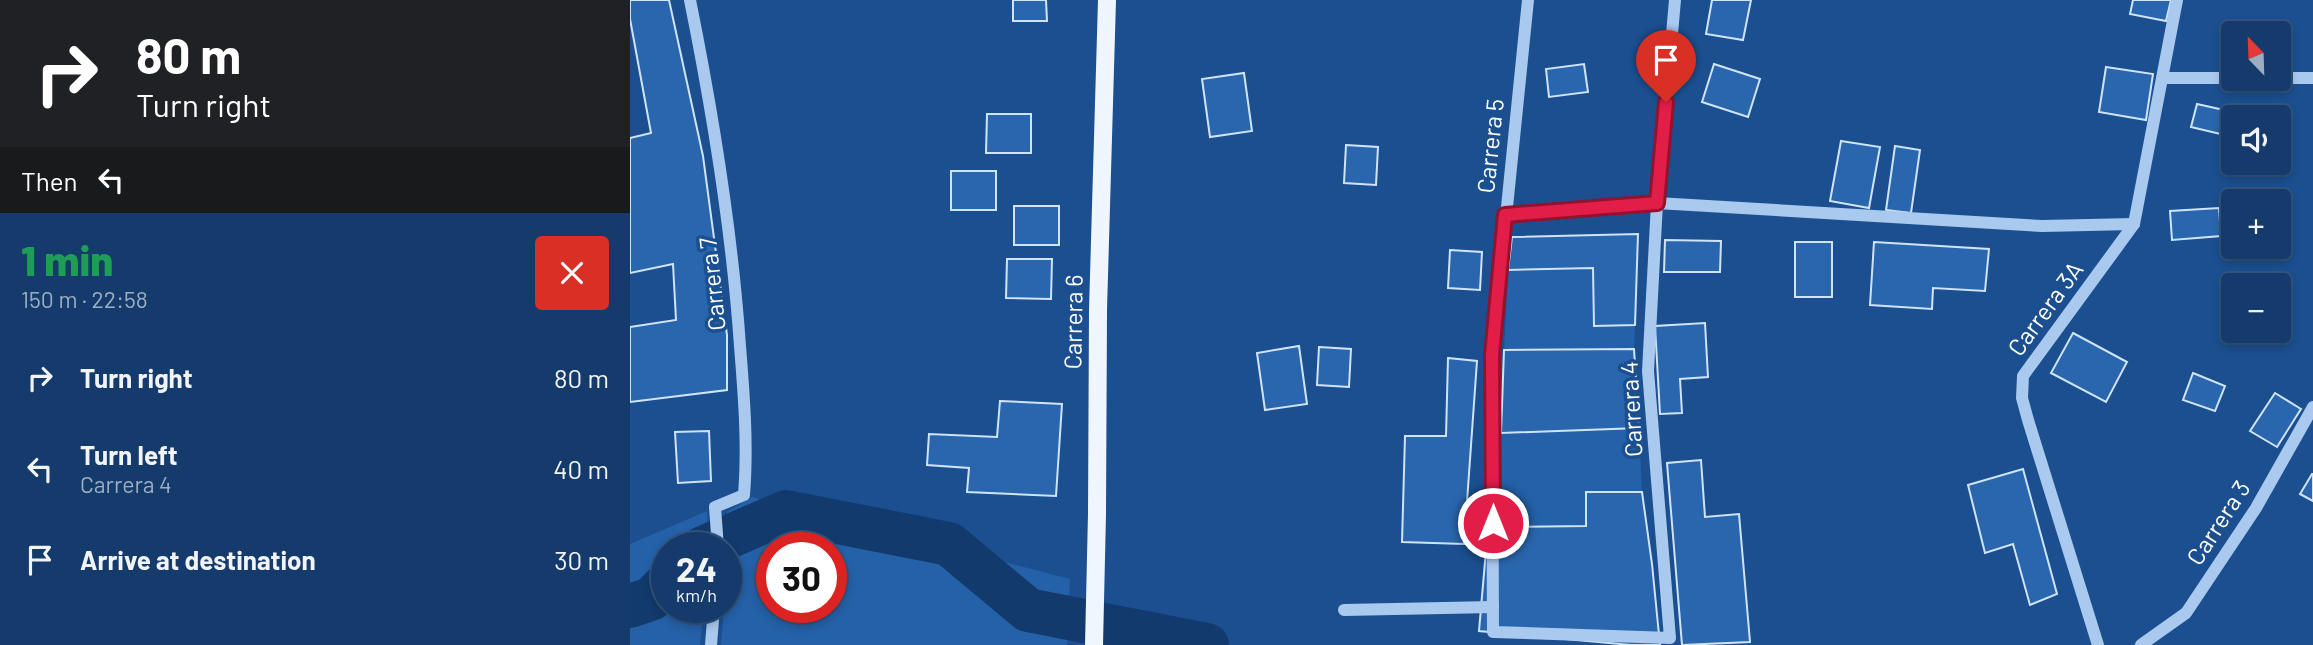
<!DOCTYPE html>
<html lang="en">
<head>
<meta charset="utf-8">
<style>
	:root { --surface:#143b6b; --page:#1d4271; --text:#f1f3f6; --muted:#9dadc1; --line:#33557e }
	body { margin:0; font-family:Barlow,sans-serif; background:var(--page); color:var(--text); height:100vh; display:flex; flex-direction:column; font-size:26px; white-space:nowrap }
	* { box-sizing:border-box; margin:0 }
	p { font-size:23px; color:var(--muted) }
	.icon { flex:none; width:38px; height:38px; fill:none; stroke:currentColor; stroke-width:2; stroke-linecap:round; stroke-linejoin:round }
	.map { position:relative; flex:1; overflow:hidden }
	.side { display:flex; flex-direction:column; background:var(--surface); width:630px }
	.side>* { flex:none }
	.hud { background:#202124; color:#fff; overflow:hidden }
	.needle { width:46px; rotate:337deg }
	.tools { position:absolute; left:1591px; top:21px; display:grid; gap:14px }
	.tools a { display:grid; place-items:center; width:70px; height:70px; border-radius:7px; background:var(--surface); box-shadow:0 4px 10px #0003,0 0 0 2px var(--line); font-size:35px }
	.speed { position:absolute; left:21px; top:532px; display:flex; gap:14px; font-size:35px; font-weight:700; text-align:center }
	.speed>* { display:grid; place-content:center; width:91px; height:91px; border-radius:50%; background:var(--surface); box-shadow:0 4px 10px #0003,0 0 0 2px var(--line); line-height:1 }
	.speed small { font-size:18px; font-weight:400 }
	.speed .limit { border:10px solid #d22; background:#fff; color:#111 }
	.pin { position:absolute; display:grid; place-items:center; width:60px; height:60px; color:#fff; margin:-72px -30px; border-radius:50% 50% 50% 0; rotate:-45deg; box-shadow:0 0 7px #0007 }
	.pin .icon { rotate:45deg }
	.me { position:absolute; width:77px; margin:-38px; rotate:0deg; stroke-linejoin:round; filter:drop-shadow(0 0 5px #0008) }
	.turn { display:flex; align-items:center; gap:24px; height:147px; padding:0 21px; font-size:32px }
	.turn .icon { width:91px; height:91px; stroke-width:2.5 }
	.turn b { display:block; font-size:49px; line-height:60px }
	.then { display:flex; align-items:center; height:66px; padding:0 21px; background:#0003; gap:14px; font-size:26px }
	.round { display:grid; place-items:center; flex:none; width:74px; height:74px; border-radius:7px; background:var(--page) }
	.summary { display:flex; align-items:center; justify-content:space-between; height:119px; padding:0 21px }
	h1 { font-size:42px; font-weight:800; line-height:52px; color:#1e9e55 }
	ul { padding:0; list-style:none }
	li { display:flex; align-items:center; gap:21px; height:91px; padding:0 21px }
	li div { flex:1 }
	li b { display:block; font-size:26px }
	li em { font-style:normal }
	main { display:flex; flex:1; min-height:0 }
	.map>svg:first-child { display:block }
</style>
</head>
<body>
<main>
<section class="side">
<div class="hud">
<div class="turn"><svg class="icon" aria-label="right" viewBox="0 0 24 24"><path d="M7 20v-9h11M14 6l5 5-5 5"/></svg><div><b>80 m</b>Turn right</div></div>
<div class="then">Then<svg class="icon" aria-label="left" viewBox="0 0 24 24"><path d="M17 20v-9H6M10 6l-5 5 5 5"/></svg></div>
</div>
<div class="summary"><div><h1>1 min</h1><p>150 m · 22:58</p></div><a class="round" style="background:#d93025;color:#fff"><svg class="icon" aria-label="close" viewBox="0 0 24 24"><path d="M6 6l12 12M18 6L6 18"/></svg></a></div>
<ul>
<li><svg class="icon" aria-label="right" viewBox="0 0 24 24"><path d="M7 20v-9h11M14 6l5 5-5 5"/></svg><div><b>Turn right</b></div><em>80 m</em></li>
<li><svg class="icon" aria-label="left" viewBox="0 0 24 24"><path d="M17 20v-9H6M10 6l-5 5 5 5"/></svg><div><b>Turn left</b><p>Carrera 4</p></div><em>40 m</em></li>
<li><svg class="icon" aria-label="arrive" viewBox="0 0 24 24"><path d="M6 21V4h12l-3 4 3 4H6"/></svg><div><b>Arrive at destination</b></div><em>30 m</em></li>
</ul>
</section>
<div class="map">
<svg width="1683" height="645" viewBox="0 0 1683 645">
	<rect width="100%" height="100%" fill="#1b4f8f"/>
	<g fill="#2461a8" fill-rule="evenodd">
		<polygon points="963,268 964,326 1005,325 1004,349 874,350 878,270"/>
		<polygon points="1009,428 1012,492 957,492 956,526 858,527 871,433"/>
		<path d="M122,497L440,579L437,645H91L94,607H96L100,552L97,512ZM142,548H201V607H142Z"/>
		<polygon points="77,511 78,548 37,548 37,607 74,607 70,645 0,645 0,544"/>
	</g>
	<g fill="none" stroke-linecap="round" stroke-linejoin="round">
		<g stroke="#123a6d" stroke-width="44">
			<polyline points="73,548 156,512 319,544 398,610 577,645"/>
			<polyline points="0,606 21,599 37,583"/>
		</g>
	</g>
	<g fill="#2a66ad" stroke="#cfe3fa" stroke-width="2">
		<polygon points="0,0 39,0 73,156 97,335 97,390 0,402 0,327 46,320 43,264 0,273 0,138 21,133 0,19"/>
		<polygon points="383,0 416,0 417,21 383,21"/>
		<polygon points="1082,0 1121,0 1113,40 1076,34"/>
		<polygon points="1503,0 1541,0 1536,21 1500,14"/>
		<polygon points="954,64 958,92 919,97 916,69"/>
		<polygon points="1084,64 1130,79 1118,117 1072,102"/>
		<polygon points="1476,67 1523,74 1516,120 1469,112"/>
		<polygon points="614,73 622,131 580,137 572,79"/>
		<polygon points="1567,104 1621,116 1603,117 1603,137 1561,127"/>
		<polygon points="357,114 401,114 401,153 356,153"/>
		<polygon points="1211,141 1250,147 1239,208 1200,201"/>
		<polygon points="716,145 748,147 746,185 714,183"/>
		<polygon points="1265,146 1290,150 1281,213 1256,210"/>
		<rect x="321" y="171" width="45" height="39"/>
		<rect x="384" y="206" width="45" height="39"/>
		<polygon points="1589,208 1591,236 1542,240 1540,211"/>
		<polygon points="1008,234 1005,325 964,326 963,268 878,270 882,237"/>
		<polygon points="1035,240 1091,241 1090,272 1034,272"/>
		<rect x="1165" y="242" width="37" height="55"/>
		<polygon points="1244,242 1359,249 1355,291 1303,288 1302,309 1240,305"/>
		<polygon points="820,250 852,252 850,290 818,288"/>
		<polygon points="377,259 422,259 421,299 376,298"/>
		<polygon points="1075,323 1078,377 1050,379 1052,413 1030,414 1025,326"/>
		<polygon points="1443,333 1497,362 1476,402 1421,373"/>
		<polygon points="669,346 677,404 635,410 627,353"/>
		<polygon points="689,347 721,349 719,387 687,385"/>
		<polygon points="1004,349 1009,428 871,433 874,350"/>
		<polygon points="818,358 847,361 834,544 772,542 775,436 816,436"/>
		<polygon points="1563,373 1595,386 1585,411 1553,400"/>
		<polygon points="1645,393 1671,409 1647,447 1620,431"/>
		<polygon points="370,401 432,404 426,496 337,492 339,468 297,465 299,434 367,437"/>
		<polygon points="79,431 81,481 48,483 45,432"/>
		<polygon points="1071,460 1075,517 1109,514 1120,642 1052,645 1037,463"/>
		<polygon points="1393,469 1427,594 1400,605 1383,544 1355,553 1338,485"/>
		<polygon points="1682,474 1683,474 1683,501 1670,494"/>
		<polygon points="956,492 1012,492 1022,564 1030,645 1001,645 849,631 858,527 956,526"/>
	</g>
	<g fill="none" stroke-linecap="round" stroke-linejoin="round">
		<g stroke="#a9c9ee" stroke-width="12">
			<path d="M60,0C83,114 102,230 110,346C114,396 118,445 114,495L85,507L88,548"/>
			<polyline points="898,0 862,355 863,632 1040,638 1018,371 1027,203 1045,0"/>
			<polyline points="1533,78 1603,78"/>
			<polyline points="1648,78 1683,78"/>
			<polyline points="875,215 1027,203 1412,226 1504,224"/>
			<polyline points="714,610 863,607"/>
			<polyline points="81,645 84,607"/>
			<polyline points="1468,645 1398,420 1392,398 1393,376 1504,224 1547,0"/>
			<polyline points="1511,645 1556,613 1626,508 1683,407"/>
		</g>
		<polyline stroke="#f0f6ff" stroke-width="18" points="464,645 467,514 468,310 477,0"/>
	</g>
	<g fill="none" stroke-linecap="round" stroke-linejoin="round">
		<g stroke="#92132f" stroke-width="18">
			<polyline id="route" points="863,523 862,355 875,215 1027,203 1036,102"/>
		</g>
		<use href="#route" stroke="#e11d48" stroke-width="12"/>
	</g>
	<g text-anchor="middle" stroke-width="7" stroke-linejoin="round" paint-order="stroke">
		<g font-size="24" fill="#fff" stroke="#1b4f8f">
			<text transform="translate(861 146) rotate(-84)" y="8">Carrera 5</text>
			<text transform="translate(83 284) rotate(-96)" y="8">Carrera 7</text>
			<text transform="translate(1416 309) rotate(-54)" y="8">Carrera 3A</text>
			<text transform="translate(444 322) rotate(-89)" y="8">Carrera 6</text>
			<text transform="translate(1002 409) rotate(-93)" y="8">Carrera 4</text>
			<text transform="translate(1589 523) rotate(-57)" y="8">Carrera 3</text>
		</g>
	</g>
</svg>
<div class="tools">
<a><svg class="needle" viewBox="-14 -14 28 28"><path d="M0-13l5 13h-10z" fill="#e53935"/><path d="M0 13l5-13h-10z" fill="#9dadc1"/></svg></a>
<a><svg class="icon" aria-label="sound" viewBox="0 0 24 24"><path d="M4 9h4l5-4v14l-5-4H4zM17 9q2 3 0 6"/></svg></a>
<a>+</a>
<a>−</a>
</div>
<div class="speed"><div>24<small>km/h</small></div><div class="limit">30</div></div>
<div class="pin" style="left:1036px;top:102px;background:#d93025"><svg class="icon" aria-label="arrive" viewBox="0 0 24 24"><path d="M6 21V4h12l-3 4 3 4H6"/></svg></div>
<svg class="me" style="left:863px;top:523px" viewBox="-20 -20 40 40"><circle r="17" fill="#e11d48" stroke="#fff" stroke-width="3"/><path d="M0-11L8 9 0 5-8 9z" fill="#fff"/></svg>
</div>
</main>
</body>
</html>
